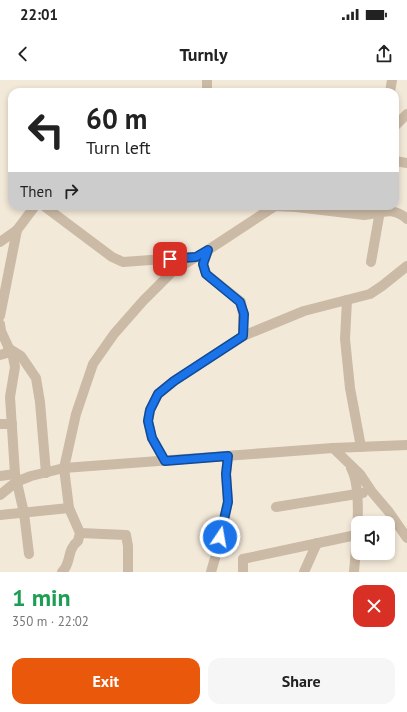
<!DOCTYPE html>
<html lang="en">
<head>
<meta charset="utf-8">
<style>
	:root { --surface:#fff; --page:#f6f6f6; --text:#222; --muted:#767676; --accent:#ea580c }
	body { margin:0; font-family:"PT Sans",sans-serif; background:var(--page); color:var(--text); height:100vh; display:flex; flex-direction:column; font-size:15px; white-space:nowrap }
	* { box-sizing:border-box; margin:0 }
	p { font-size:13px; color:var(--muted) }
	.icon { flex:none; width:22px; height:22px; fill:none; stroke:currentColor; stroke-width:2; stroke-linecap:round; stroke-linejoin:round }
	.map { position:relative; height:492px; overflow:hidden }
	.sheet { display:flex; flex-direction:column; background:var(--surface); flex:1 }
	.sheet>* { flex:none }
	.hud { position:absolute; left:8px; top:8px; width:391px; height:122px; border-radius:12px; box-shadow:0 2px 6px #0003; background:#fff; color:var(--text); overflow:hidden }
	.buttons { position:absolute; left:351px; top:436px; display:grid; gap:8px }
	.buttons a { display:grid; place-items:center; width:44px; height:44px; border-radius:8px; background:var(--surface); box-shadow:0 2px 6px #0003; font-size:20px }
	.pin { position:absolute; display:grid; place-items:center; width:34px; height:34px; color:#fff; margin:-17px; border-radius:8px; box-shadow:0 2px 6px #0006 }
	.me { position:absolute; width:44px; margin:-22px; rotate:12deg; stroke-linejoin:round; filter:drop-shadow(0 0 3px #0008) }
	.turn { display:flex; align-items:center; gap:14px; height:84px; padding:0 12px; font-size:18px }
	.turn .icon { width:52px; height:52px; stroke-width:2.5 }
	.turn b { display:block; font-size:28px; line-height:34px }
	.then { display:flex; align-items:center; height:38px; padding:0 12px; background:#0003; gap:8px; font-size:15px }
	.round { display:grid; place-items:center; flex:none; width:42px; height:42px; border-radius:12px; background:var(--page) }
	.overview { display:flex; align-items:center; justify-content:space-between; height:68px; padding:0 12px }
	h1 { font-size:24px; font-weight:700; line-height:30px; color:#1e9e55 }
	.primary-button { display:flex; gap:8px; margin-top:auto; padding:8px 12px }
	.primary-button a { flex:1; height:46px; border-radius:12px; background:var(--accent); color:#fff; font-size:16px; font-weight:700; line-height:46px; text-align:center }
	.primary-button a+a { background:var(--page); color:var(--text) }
	.status { display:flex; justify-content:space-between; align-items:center; height:28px; padding:0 20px; background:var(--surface); direction:ltr }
	.status svg { height:11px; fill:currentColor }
	header { display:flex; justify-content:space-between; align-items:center; height:52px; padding:0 12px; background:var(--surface); font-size:18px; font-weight:700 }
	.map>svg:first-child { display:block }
</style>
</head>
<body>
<div class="status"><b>22:01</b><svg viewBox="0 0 49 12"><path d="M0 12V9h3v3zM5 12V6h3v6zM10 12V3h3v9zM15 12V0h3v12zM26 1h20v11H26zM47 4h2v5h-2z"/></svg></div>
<header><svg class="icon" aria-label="back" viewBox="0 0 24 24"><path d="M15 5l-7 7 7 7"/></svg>Turnly<svg class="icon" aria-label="share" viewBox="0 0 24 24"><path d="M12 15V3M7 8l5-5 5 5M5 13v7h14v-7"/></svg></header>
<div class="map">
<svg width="407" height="492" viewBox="0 0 407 492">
	<rect width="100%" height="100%" fill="#f3e9d9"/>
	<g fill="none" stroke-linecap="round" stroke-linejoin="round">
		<g stroke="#cbbaa5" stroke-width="10">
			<polyline points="207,12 207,0"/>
			<polyline points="390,12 392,0"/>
			<polyline points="395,46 407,34"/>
			<polyline points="395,81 407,83"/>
			<polyline points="44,126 112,177 123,182 192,177"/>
			<path d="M274,126L296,127L364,135C381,134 391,125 407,139"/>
			<polyline points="0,162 17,150 35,126"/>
			<polyline points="208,170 203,184 206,194 241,222 243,234 243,256"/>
			<polyline points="371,182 380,131 380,126"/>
			<polyline points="347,220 345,259 350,308 361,367"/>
			<polyline points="0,236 17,150"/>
			<polyline points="0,244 1,251 13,277 15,287 10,317 15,394 24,433 29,474"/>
			<polyline points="8,268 21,276 36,298 40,322 46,393"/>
			<polyline points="0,275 11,272"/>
			<polyline points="0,344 12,344"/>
			<polyline points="333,368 360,394 372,412 389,432 407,458"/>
			<polyline points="165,381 152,358 148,341 150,330 158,314 174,301 243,256 304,231 370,214 382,206 407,186"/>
			<path d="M351,388C363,409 356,466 354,492"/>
			<polyline points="0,396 15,394"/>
			<polyline points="0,415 16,402 31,396 64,388 333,368 407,365"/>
			<polyline points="276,427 363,413"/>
			<polyline points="0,435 69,428"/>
			<polyline points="80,453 126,455 128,466 128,492"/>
			<path d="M62,492C72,483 66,470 78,461L80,453L69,428L64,388L76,334L93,284L114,254L143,221L173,191L208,170L275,126"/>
			<polyline points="211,492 218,468 228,421 226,394 228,376"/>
			<polyline points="243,492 243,479 356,455"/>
			<polyline points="304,492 317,463"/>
		</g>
	</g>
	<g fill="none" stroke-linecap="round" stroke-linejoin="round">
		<g stroke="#114b97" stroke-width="10">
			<polyline id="route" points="170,179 196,177 208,170 203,184 206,194 240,222 244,234 243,256 174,301 158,314 150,330 148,341 152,358 165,381 228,376 226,394 228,422 220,457"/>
		</g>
		<use href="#route" stroke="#1a73e8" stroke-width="7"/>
	</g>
</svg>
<div class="buttons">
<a><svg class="icon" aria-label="sound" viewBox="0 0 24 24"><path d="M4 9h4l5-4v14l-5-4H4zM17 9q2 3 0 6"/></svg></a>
</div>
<div class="pin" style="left:170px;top:179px;background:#d93025"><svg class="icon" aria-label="arrive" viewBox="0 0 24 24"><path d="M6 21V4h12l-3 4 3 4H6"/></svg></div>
<svg class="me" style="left:220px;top:457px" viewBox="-20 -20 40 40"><circle r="17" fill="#1a73e8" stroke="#fff" stroke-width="3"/><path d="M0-11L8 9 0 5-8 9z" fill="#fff"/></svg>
<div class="hud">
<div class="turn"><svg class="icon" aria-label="left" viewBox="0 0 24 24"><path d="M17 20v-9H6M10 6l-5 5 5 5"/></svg><div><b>60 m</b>Turn left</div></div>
<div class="then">Then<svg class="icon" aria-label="right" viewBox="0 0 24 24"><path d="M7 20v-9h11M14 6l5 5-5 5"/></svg></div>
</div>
</div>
<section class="sheet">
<div class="overview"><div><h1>1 min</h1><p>350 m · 22:02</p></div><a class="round" style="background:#d93025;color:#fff"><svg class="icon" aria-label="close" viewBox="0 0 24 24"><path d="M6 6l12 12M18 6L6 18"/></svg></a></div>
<div class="primary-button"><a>Exit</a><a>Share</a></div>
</section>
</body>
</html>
